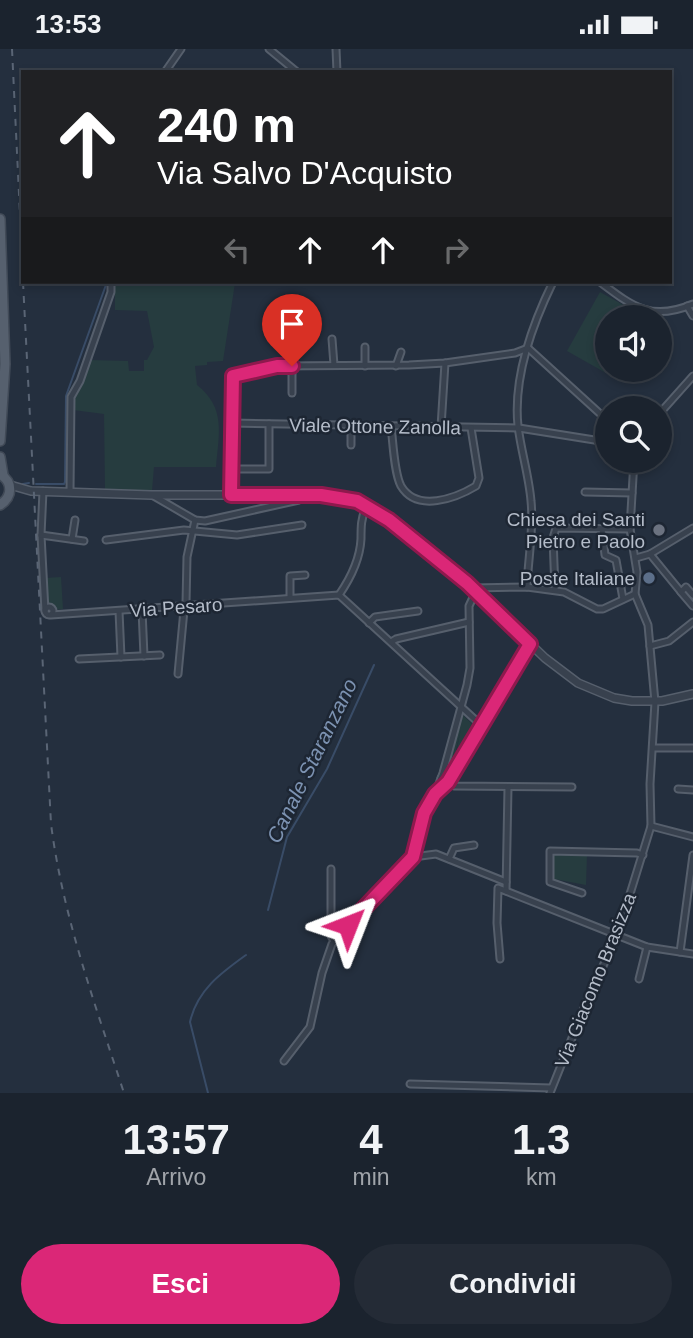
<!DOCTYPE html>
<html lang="it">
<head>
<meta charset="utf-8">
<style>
	:root { --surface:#1b232e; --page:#242b36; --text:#f1f3f6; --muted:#a0a4aa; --line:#39404a; --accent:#db2777 }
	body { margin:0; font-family:Helvetica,sans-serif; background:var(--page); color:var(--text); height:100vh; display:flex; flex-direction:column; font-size:26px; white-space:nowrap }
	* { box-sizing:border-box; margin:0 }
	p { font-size:23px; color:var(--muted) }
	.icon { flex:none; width:38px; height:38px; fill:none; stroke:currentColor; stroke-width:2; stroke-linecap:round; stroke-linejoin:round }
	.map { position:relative; height:1044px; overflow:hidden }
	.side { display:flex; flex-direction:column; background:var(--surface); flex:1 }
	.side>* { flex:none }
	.banner { position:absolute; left:21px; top:21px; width:651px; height:214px; border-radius:0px; box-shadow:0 4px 10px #0003,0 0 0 2px var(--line); background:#202124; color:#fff; overflow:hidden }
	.controls { position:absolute; left:595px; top:256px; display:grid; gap:14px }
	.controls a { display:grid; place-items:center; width:77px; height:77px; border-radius:50%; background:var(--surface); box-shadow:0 4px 10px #0003,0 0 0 2px var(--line); font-size:35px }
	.pin { position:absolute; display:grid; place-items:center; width:60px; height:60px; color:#fff; margin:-72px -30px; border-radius:50% 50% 50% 0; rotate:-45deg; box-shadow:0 0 7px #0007 }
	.pin .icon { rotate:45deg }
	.me { position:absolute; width:77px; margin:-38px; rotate:45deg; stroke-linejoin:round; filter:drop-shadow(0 0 5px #0008) }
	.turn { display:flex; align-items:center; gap:24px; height:147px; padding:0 21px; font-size:32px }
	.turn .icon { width:91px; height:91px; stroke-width:2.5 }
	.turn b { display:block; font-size:49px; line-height:60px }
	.lanes { display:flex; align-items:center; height:66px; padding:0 21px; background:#0003; justify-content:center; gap:35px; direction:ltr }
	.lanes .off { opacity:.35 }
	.eta { display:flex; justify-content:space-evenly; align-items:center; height:119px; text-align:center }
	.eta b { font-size:42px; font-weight:600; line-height:49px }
	.primary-button { display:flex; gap:14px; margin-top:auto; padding:14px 21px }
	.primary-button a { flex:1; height:80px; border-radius:42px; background:var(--accent); color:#fff; font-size:28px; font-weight:600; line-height:80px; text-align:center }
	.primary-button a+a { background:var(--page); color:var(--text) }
	.status { display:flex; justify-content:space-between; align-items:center; height:49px; padding:0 35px; background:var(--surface); direction:ltr }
	.status svg { height:19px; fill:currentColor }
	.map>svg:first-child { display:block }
</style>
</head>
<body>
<div class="status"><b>13:53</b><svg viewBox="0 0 49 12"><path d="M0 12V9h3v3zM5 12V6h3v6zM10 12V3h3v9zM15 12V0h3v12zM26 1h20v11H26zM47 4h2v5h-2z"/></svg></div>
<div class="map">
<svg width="693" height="1044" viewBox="0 0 693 1044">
	<rect width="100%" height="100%" fill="#242f3e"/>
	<g fill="#263c3f">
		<path d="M115,233L235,234L223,312L207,313V316L195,317L197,336C226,359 219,384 216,418H154L152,442L105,441L104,365L73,361L75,346L90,311L128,312L129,322H144V311H147L154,298L147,262L115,261Z"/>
		<polygon points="600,243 645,268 607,268 607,320 617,320 613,328 567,302"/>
		<polygon points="61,528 63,560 54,561 51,557 47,557 45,529"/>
		<polygon points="462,665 475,678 460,704 457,700 461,679 456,701 459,706 446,726 458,677 461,678 458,676"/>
		<polygon points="554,806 587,806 586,836 554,830"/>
	</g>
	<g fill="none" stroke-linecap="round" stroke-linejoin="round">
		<g stroke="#394c67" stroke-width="2">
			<polyline points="23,435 29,434"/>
			<polyline points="36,435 64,435 65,433 66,347 107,233"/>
			<polyline points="268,861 287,788 327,720 374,616"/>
			<path d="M208,1044L190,973C197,941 221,924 246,906"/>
		</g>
		<g stroke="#565f6c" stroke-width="9">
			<g id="minor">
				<polyline points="269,0 297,23"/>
				<polyline points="336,0 337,23"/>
				<polyline points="165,23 181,0"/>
				<path d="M600,233C632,257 651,273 693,255"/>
				<polyline points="687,257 693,267"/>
				<polyline points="332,290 334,316"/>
				<polyline points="528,299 607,371"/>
				<polyline points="292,317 292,344"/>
				<polyline points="365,317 365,298"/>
				<polyline points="396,317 401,303"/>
				<polyline points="660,364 693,327"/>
				<polyline points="232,374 519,379 607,393"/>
				<path d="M391,377C393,392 394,424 401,437C417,464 456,449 476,437L479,429L471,379"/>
				<polyline points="441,378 445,314"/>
				<polyline points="351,396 351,376"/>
				<polyline points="231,420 269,420 269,375"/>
				<polyline points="43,442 41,486 45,562"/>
				<polyline points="70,442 71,348 80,332 111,243 111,233"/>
				<polyline points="585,443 632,444"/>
				<polyline points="231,445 233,327 277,317 409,316 445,314 515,304 528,299"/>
				<polyline points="152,446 195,471 205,472 299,451 302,446"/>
				<polyline points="602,480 605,506 616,511 623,550"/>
				<polyline points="41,486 84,492"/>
				<polyline points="72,490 75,471"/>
				<polyline points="106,491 184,481 237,486 302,476"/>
				<polyline points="650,505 681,543"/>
				<polyline points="636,509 650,505 693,479"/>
				<path d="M527,538C528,510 534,480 531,452C529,427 521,402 518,377C513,329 532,276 553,233"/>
				<polyline points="473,539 527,538 564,543 597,560 603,560 635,545"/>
				<polyline points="555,541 553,489 556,479 630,480"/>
				<path d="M339,546C350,530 360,510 361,490C361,477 361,470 366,458"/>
				<polyline points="693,546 686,538 681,543 693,557"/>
				<polyline points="290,549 290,527 305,526"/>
				<circle cx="49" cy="562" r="4"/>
				<polyline points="142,561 144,607"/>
				<polyline points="119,562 121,608"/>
				<polyline points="51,566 339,546 481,676"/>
				<polyline points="369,574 375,568 418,562"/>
				<polyline points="391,593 396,590 469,573"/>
				<polyline points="650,597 669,592 693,573"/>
				<polyline points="79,610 160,606"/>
				<polyline points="178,625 184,561 186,554 187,508 195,471"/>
				<polyline points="653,699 693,699"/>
				<polyline points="441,729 454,737 572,738"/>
				<polyline points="678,740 693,741"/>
				<polyline points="435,745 448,733 530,595"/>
				<polyline points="651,777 693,788"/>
				<polyline points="413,808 436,805 506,833"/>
				<polyline points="449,810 454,799 474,796"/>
				<polyline points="331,820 331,887 334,892"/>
				<polyline points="506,842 508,739"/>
				<polyline points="582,844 550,833 550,802 637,804 643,806"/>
				<polyline points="680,903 693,806"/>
				<polyline points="500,910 497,874 498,839 647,898 693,905"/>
				<polyline points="639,930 647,898"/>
				<polyline points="284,1012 310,978 322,924 332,895 413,808 419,776 435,745 443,724 467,636 470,619 469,557 476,542"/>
				<polyline points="410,1035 551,1039"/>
				<polyline points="550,1044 588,949 617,887 651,777 650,735 655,653 648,576 635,545 637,523 630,480 634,411"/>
			</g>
		</g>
		<g stroke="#565f6c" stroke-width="10">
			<polyline id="tertiary" points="10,436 31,442 151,446 321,446 357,452 389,471 469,536 545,609 578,634 614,649 632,652 662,652 693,645"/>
		</g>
		<g stroke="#414a57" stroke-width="12">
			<g id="primary">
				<polyline points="0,170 5,315 0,392"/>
				<polyline points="0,408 3,426"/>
				<path d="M0,425C13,433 13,447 0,456"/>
			</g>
		</g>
		<use href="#minor" stroke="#38414e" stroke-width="5"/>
		<use href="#tertiary" stroke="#38414e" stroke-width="7"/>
		<use href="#primary" stroke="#56606e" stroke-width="9"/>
		<g stroke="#5a6575" stroke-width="2" stroke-dasharray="7 7" stroke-linecap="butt">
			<polyline points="12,0 23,228"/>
			<path d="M23,233L51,775C63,868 95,955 124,1044"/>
		</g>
	</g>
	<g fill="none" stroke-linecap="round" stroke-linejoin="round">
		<g stroke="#8e194d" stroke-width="18">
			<polyline id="route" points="292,317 277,317 233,327 231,446 321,446 357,452 389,471 467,534 530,595 448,733 435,745 424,764 413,808 348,876"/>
		</g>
		<use href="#route" stroke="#db2777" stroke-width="12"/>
	</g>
	<circle fill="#6b7280" stroke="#1d2633" stroke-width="2.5" cx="659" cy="481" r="7"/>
	<circle fill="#5c6f8a" stroke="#1d2633" stroke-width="2.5" cx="649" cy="529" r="7"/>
	<g text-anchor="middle" stroke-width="5" stroke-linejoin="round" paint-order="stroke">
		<g font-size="19" fill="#b4bcc9" stroke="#1d2633">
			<text transform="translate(375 377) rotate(1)" y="7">Viale Ottone Zanolla</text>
			<text transform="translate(176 558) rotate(-4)" y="7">Via Pesaro</text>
			<text transform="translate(595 931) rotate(-68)" y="7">Via Giacomo Brasizza</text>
		</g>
		<g font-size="19" fill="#b4bcc9" stroke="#1d2633" text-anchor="end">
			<text x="645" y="477">Chiesa dei Santi<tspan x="645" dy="22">Pietro e Paolo</tspan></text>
			<text x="635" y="536">Poste Italiane</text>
		</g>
		<g font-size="21" font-style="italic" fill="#7c92b1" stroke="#1d2633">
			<text transform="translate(312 712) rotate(-64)" y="7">Canale Staranzano</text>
		</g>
	</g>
</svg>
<div class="controls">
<a><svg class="icon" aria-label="sound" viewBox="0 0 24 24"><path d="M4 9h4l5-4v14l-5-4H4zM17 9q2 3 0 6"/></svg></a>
<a><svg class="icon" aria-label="search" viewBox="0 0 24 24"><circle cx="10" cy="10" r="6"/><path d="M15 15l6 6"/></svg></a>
</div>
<div class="pin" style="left:292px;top:317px;background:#d93025"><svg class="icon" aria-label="arrive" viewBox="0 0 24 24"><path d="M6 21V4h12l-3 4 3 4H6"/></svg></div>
<svg class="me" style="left:348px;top:876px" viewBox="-20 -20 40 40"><path d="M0-17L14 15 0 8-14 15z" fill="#db2777" stroke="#fff" stroke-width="4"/></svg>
<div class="banner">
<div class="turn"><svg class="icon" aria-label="ahead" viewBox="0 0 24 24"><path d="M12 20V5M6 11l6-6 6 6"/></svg><div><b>240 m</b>Via Salvo D'Acquisto</div></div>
<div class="lanes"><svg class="icon off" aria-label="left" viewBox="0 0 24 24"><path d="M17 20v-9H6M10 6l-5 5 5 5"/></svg><svg class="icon" aria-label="ahead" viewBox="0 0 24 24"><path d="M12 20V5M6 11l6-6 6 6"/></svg><svg class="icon" aria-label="ahead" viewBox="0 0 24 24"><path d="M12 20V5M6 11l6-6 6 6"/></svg><svg class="icon off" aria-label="right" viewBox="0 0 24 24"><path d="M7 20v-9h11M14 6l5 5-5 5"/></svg></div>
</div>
</div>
<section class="side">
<div class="eta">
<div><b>13:57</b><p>Arrivo</p></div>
<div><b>4</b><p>min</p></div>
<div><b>1.3</b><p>km</p></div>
</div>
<div class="primary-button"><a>Esci</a><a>Condividi</a></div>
</section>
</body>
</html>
